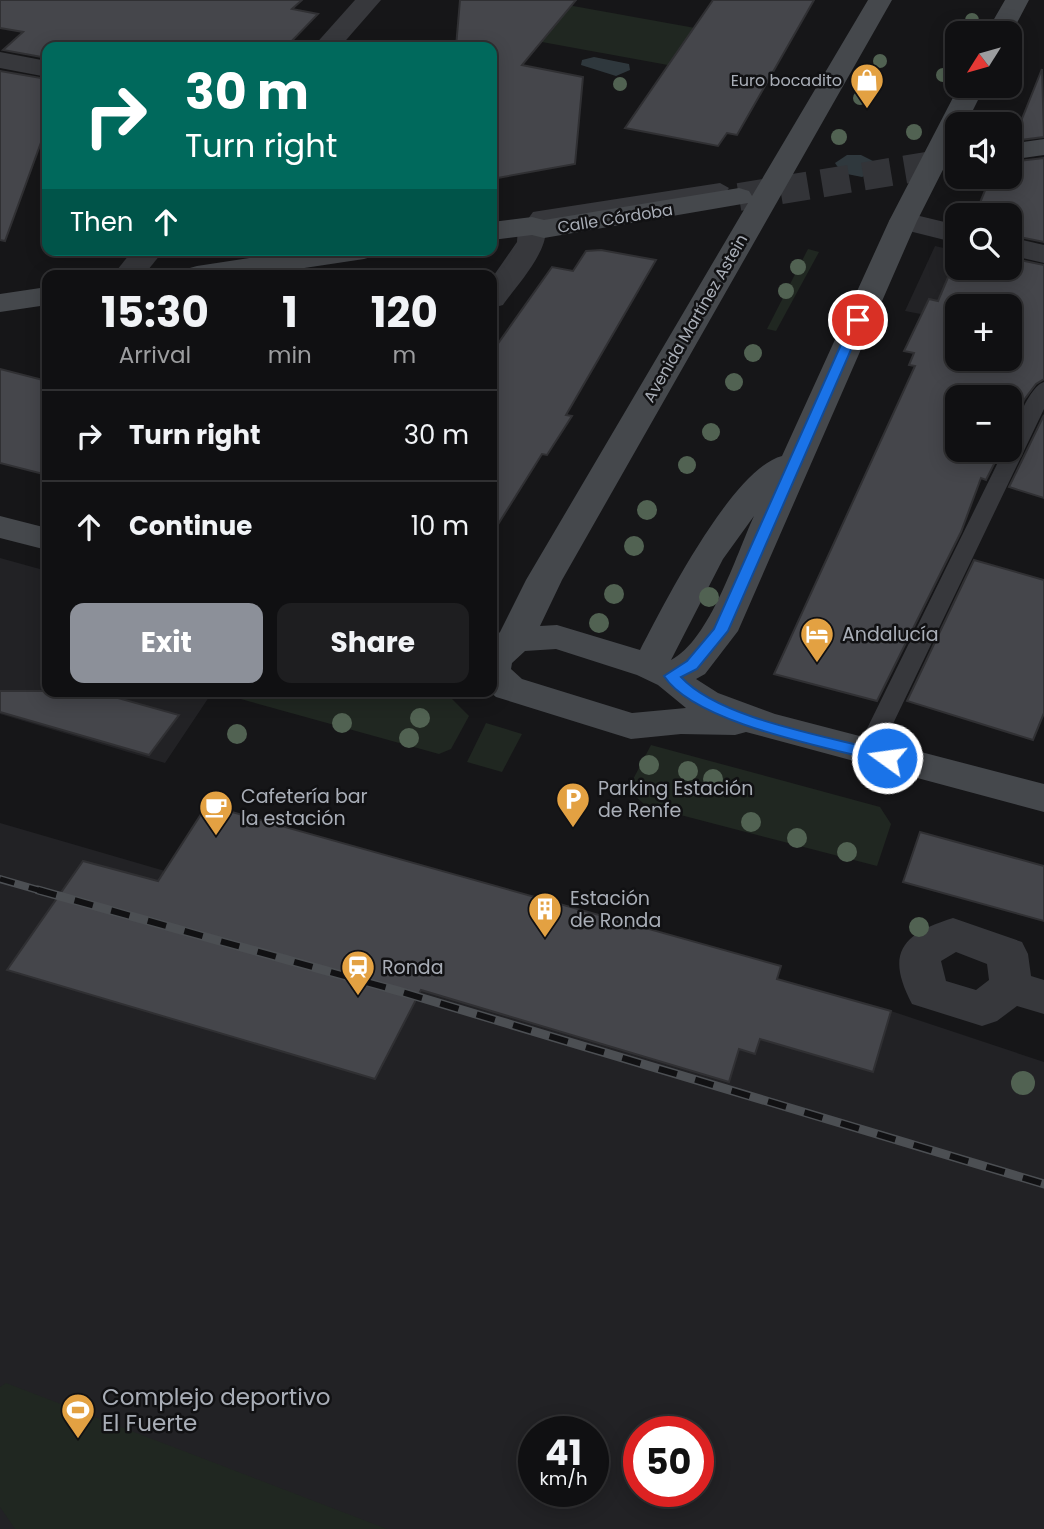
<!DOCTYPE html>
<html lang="en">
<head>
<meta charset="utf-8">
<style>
	:root { --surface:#101012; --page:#1e1e20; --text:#f1f3f6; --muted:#9c9d9f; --line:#303032; --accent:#8c9099 }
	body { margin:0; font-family:Poppins,sans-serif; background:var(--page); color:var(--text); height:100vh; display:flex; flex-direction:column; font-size:26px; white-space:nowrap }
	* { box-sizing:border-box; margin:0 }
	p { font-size:23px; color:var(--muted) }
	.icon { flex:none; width:38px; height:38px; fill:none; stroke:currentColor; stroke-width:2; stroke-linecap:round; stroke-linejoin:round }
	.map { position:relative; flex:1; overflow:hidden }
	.drawer { position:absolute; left:42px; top:270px; width:455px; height:427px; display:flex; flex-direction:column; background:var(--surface); border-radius:14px; box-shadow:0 4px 18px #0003,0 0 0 2px var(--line) }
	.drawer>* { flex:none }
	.banner { position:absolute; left:42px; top:42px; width:455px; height:214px; border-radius:14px; box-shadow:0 4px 18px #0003,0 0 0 2px var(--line); background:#00695c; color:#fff; overflow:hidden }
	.needle { width:46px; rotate:233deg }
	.buttons { position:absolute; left:945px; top:21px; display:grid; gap:14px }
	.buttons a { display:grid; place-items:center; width:77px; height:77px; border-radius:14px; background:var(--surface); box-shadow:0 4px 18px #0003,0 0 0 2px var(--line); font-size:35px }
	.speed { position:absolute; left:518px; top:1416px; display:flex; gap:14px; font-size:35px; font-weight:700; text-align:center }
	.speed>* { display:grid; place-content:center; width:91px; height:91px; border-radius:50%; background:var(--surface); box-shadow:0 4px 18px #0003,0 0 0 2px var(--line); line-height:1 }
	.speed small { font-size:18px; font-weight:400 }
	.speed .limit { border:10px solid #d22; background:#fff; color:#111 }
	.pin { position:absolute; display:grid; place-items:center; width:60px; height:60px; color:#fff; margin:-30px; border:4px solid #fff; border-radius:50%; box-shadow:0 2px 7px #0007 }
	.me { position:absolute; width:77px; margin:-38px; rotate:284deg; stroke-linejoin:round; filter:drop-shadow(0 0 5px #0008) }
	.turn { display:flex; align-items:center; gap:24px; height:147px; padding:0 28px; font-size:32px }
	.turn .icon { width:91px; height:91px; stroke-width:2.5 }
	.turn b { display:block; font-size:49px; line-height:60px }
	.then { display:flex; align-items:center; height:66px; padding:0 28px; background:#0003; gap:14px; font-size:26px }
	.eta { display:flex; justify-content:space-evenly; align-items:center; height:119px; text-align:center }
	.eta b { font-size:42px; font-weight:700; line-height:49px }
	.button { display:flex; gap:14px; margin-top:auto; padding:14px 28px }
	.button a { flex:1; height:80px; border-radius:14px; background:var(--accent); color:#fff; font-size:28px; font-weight:700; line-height:80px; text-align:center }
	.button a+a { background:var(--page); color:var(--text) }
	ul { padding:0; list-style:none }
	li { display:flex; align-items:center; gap:21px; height:91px; padding:0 28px; border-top:2px solid var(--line) }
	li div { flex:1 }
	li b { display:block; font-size:26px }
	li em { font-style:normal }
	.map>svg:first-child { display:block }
</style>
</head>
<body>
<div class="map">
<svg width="1044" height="1529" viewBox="0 0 1044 1529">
	<rect width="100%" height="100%" fill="#161618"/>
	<g fill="#222225" fill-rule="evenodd">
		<polygon points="935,246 957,251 957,268 1010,268 1010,264 1031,269 1013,315 1010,315 1010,306 957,306 957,321 905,311"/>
		<polygon points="0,558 47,571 47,691 213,691 165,763 0,714"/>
		<path d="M207,805L781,966L777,979L891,1011L1044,1062V1529H0V823L165,871ZM534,1432H593V1491H534ZM639,1432H698V1491H639Z"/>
	</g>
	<g fill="#202721">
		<polygon points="551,2 695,28 668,65 520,38"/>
		<polygon points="808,249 819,252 776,331 767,329"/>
		<polygon points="233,691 444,691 469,716 451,749 439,754 230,696"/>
		<polygon points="486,723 522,734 502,772 467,762"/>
		<polygon points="651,745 880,807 891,824 877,866 646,806 628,789"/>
		<polygon points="6,1383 387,1529 15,1529 0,1507 0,1387"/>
	</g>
	<g fill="#2f383d">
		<polygon points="594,57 629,64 630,70 616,76 581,65 582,60"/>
		<polygon points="847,155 861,155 877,163 877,171 862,177 842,173 835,163"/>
	</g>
	<g fill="#45464b" stroke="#303033" stroke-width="2" fill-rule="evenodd">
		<polygon points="0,0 302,0 292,9 318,14 286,47 47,47 47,58 3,50 23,32 0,28"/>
		<polygon points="460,0 576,0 522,65 583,77 575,164 492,179 492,47 456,47"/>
		<polygon points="713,0 814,0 737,135 727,133 718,146 625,128"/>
		<polygon points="1042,69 1044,137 1013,141"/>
		<polygon points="0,71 47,79 47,126 5,241 0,240"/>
		<polygon points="1044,158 1044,242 1010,235 1010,215 975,215 988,183 997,182 999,177 1010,177 1010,162"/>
		<polygon points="601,250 656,260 566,415 572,416 547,455 542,454 492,534 492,352 552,267 573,271 586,251"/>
		<path d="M957,256V268H1010V258L1044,265V379L1036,384L1024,400L1010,436V397H957V450H1001L986,480L981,478L961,532L877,701L774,674L915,366L909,365L914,353L904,351L929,299L938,301ZM957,306H1010V359H957Z"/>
		<polygon points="0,369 47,381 47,475 0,463"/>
		<polygon points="1044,415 1044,498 1009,487"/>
		<polygon points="974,560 1044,580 1044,713 1033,740 907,701"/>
		<polygon points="0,691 93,691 179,715 149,755 0,712"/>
		<polygon points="207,805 781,966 777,979 891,1011 873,1072 760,1039 755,1054 739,1049 729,1082 421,990 375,1079 7,970 83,861 158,881"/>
		<polygon points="920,832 1044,866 1044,921 903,882"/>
	</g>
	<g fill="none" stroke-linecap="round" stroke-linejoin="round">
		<polyline stroke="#333438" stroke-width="28" stroke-dasharray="28 14" stroke-linecap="butt" points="739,197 957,161"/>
		<g fill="#37383c" fill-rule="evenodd">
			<polygon points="720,183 729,188 726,192 545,221 539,230 532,232 523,226 533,212 539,211"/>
			<path d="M1044,382V409L879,753L876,759L867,762L858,759L855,753L1004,450H1010C1010,434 1029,386 1044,382Z"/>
		</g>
		<g fill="#37383c" fill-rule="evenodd">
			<polygon points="355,0 381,0 340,47 313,47"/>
			<polygon points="0,52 47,61 47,77 0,68"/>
			<polygon points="903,212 957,225 957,243 893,227 889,221 893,215"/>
			<path d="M532,217L542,220C558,242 516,286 503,305L492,308V278L517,242L518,226L522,220Z"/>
			<polygon points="1010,237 1044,245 1044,263 1010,255"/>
			<polygon points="133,250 164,250 144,275 113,275"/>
			<path d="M953,918L1022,942L1028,954L1031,976L1044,980V1014L1017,1006L997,1021L982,1026L912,1004C885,953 902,934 953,918ZM956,952L987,964L989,980L976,990L946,981L941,961Z"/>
		</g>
		<g fill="#45484c" fill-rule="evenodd">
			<path d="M868,0H892L562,580L540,626L557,625L640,650C664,604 732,469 782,456L889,221L959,86H985L966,124H957V142L917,221L738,631L705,674L696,679L718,693L775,714L1044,784V812L746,732L735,735L681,734L631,739L496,697L489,691H492V640L500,632L526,580L748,203L544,238L532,235L492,240V222L532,217L544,220L739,188L749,191L752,196ZM754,516C736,555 710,640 671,660L723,559ZM556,649L637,675L658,685L686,708L632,713L522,679L511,669L512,663L525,651Z"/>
			<polygon points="1005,0 1029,0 1010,36 1010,33 986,33"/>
			<polygon points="1044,139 1044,155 1010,160 1010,144"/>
			<polygon points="303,250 379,250 374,256 364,259 258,275 182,275 186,269 197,266"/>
			<polygon points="47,287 47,305 0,312 0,294"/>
			<polygon points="0,516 47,528 47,550 0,538"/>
		</g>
		<g stroke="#4c4f53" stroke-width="8">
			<polyline id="rail-far1" points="0,879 45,892"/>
		</g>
		<g stroke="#4c4f53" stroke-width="9">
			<polyline id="rail" points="38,890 402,992 1044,1184"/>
		</g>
		<use href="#rail-far1" stroke="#111113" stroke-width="5" stroke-dasharray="15" stroke-linecap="butt"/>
		<use href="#rail" stroke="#111113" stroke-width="6" stroke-dasharray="19" stroke-linecap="butt"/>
	</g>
	<g fill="#516252">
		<circle cx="972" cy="20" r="7"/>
		<circle cx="880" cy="61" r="7"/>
		<circle cx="943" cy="75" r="7"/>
		<circle cx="620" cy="84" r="7"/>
		<circle cx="860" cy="98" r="7"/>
		<circle cx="914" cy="132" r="8"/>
		<circle cx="839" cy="137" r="8"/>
		<circle cx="798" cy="267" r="8"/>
		<circle cx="786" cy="291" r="8"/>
		<circle cx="753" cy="353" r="9"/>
		<circle cx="734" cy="382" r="9"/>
		<circle cx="711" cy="432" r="9"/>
		<circle cx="687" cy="465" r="9"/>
		<circle cx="647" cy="510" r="10"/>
		<circle cx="634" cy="546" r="10"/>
		<circle cx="614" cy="594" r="10"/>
		<circle cx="709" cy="597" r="10"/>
		<circle cx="599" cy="623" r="10"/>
		<circle cx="420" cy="718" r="10"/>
		<circle cx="342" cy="723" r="10"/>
		<circle cx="237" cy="734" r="10"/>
		<circle cx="409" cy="738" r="10"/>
		<circle cx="649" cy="765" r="10"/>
		<circle cx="688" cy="771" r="10"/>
		<circle cx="713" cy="779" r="10"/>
		<circle cx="751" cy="822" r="10"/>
		<circle cx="797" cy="838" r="10"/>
		<circle cx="847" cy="852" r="10"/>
		<circle cx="919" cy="927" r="10"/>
		<circle cx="1023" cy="1083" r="12"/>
	</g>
	<path fill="#1a73e8" stroke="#114b97" stroke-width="2" d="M858,316L864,320L728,631L697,669L681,677C722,721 835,737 893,754V762L887,763C831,748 695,724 664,676L687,661L714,629L852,320Z"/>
	<defs>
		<g id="shop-pin" transform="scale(1.75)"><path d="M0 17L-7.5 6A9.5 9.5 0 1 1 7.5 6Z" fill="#e3a142" stroke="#111113"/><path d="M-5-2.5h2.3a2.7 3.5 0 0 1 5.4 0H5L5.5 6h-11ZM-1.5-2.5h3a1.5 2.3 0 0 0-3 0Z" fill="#fff"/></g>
		<g id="hotel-pin" transform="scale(1.75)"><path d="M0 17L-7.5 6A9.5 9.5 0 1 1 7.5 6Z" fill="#e3a142" stroke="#111113"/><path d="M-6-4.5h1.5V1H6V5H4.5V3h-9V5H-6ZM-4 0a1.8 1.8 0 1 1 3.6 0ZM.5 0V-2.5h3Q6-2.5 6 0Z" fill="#fff"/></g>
		<g id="parking-pin" transform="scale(1.75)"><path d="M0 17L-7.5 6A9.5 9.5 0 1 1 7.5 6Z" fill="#e3a142" stroke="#111113"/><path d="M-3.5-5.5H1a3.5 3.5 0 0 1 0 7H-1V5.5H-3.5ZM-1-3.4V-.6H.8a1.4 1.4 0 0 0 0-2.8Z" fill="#fff"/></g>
		<g id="cafe-pin" transform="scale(1.75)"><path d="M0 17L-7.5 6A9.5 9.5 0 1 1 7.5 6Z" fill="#e3a142" stroke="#111113"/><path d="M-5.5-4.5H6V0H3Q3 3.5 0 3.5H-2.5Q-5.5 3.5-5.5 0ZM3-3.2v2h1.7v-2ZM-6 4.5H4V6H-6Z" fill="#fff"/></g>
		<g id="building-pin" transform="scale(1.75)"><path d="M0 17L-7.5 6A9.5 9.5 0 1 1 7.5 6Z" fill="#e3a142" stroke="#111113"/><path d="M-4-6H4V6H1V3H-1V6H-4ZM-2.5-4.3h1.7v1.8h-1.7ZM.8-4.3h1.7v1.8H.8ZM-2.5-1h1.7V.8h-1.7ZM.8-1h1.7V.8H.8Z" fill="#fff"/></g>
		<g id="station-pin" transform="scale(1.75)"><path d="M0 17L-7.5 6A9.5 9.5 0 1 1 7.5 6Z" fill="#e3a142" stroke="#111113"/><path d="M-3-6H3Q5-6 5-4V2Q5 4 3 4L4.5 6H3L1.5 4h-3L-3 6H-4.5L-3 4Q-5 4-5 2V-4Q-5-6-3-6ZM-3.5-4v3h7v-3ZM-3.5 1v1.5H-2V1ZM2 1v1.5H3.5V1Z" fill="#fff"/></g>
		<g id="stadium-pin" transform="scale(1.75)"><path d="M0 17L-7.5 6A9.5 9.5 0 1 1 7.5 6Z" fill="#e3a142" stroke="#111113"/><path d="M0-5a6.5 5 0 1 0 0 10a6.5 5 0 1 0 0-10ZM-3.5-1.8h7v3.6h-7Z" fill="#fff"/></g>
	</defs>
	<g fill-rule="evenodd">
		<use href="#shop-pin" x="867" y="80"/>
		<use href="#hotel-pin" x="817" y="634"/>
		<use href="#parking-pin" x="573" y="799"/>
		<use href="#cafe-pin" x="216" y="807"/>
		<use href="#building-pin" x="545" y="909"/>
		<use href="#station-pin" x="358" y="967"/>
		<use href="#stadium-pin" x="78" y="1410"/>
	</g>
	<g text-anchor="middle" stroke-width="5" stroke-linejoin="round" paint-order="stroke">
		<g font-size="16" fill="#a9aeb7" stroke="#111113" text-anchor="end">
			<text x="842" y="86">Euro bocadito</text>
		</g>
		<g font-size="16" fill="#a9aeb7" stroke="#111113">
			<text transform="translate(615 218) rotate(-9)" y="6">Calle Córdoba</text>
			<text transform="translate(695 318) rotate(-60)" y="6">Avenida Martínez Astein</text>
		</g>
		<g font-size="19" fill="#a9aeb7" stroke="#111113" text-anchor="start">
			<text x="842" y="641">Andalucía</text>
			<text x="598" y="795">Parking Estación<tspan x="598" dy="22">de Renfe</tspan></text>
			<text x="241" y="803">Cafetería bar<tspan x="241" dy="22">la estación</tspan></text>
			<text x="570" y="905">Estación<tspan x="570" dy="22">de Ronda</tspan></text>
			<text x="382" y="974">Ronda</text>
		</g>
		<g font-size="23" fill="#a9aeb7" stroke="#111113" text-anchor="start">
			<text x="102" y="1405">Complejo deportivo<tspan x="102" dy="26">El Fuerte</tspan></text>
		</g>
	</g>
</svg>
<div class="buttons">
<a><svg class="needle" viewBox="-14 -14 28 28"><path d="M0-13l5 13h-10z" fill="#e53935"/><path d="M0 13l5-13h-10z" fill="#9c9d9f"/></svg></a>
<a><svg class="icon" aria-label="sound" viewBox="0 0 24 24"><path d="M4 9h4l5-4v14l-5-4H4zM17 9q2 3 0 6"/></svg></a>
<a><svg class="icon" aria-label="search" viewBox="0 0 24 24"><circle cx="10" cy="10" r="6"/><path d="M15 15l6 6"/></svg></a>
<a>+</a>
<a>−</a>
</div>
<div class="speed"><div>41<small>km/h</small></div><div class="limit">50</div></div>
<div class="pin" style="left:858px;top:320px;background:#d93025"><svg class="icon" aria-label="arrive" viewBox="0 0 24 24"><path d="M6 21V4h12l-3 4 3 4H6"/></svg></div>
<svg class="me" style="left:887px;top:758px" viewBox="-20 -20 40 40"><circle r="17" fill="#1a73e8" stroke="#fff" stroke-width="3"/><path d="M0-11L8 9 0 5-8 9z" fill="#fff"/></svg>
<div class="banner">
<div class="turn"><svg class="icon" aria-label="right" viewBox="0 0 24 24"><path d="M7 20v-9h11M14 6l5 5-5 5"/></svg><div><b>30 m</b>Turn right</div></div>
<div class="then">Then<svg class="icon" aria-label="ahead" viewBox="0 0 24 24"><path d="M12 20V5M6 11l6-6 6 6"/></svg></div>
</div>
<section class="drawer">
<div class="eta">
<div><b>15:30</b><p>Arrival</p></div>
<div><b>1</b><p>min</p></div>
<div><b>120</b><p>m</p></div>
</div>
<ul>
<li><svg class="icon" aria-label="right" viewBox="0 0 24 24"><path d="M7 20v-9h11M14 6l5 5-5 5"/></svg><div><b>Turn right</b></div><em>30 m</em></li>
<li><svg class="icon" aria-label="ahead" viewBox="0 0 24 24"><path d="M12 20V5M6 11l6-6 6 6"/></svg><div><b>Continue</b></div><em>10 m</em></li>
</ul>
<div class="button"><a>Exit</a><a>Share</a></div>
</section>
</div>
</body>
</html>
